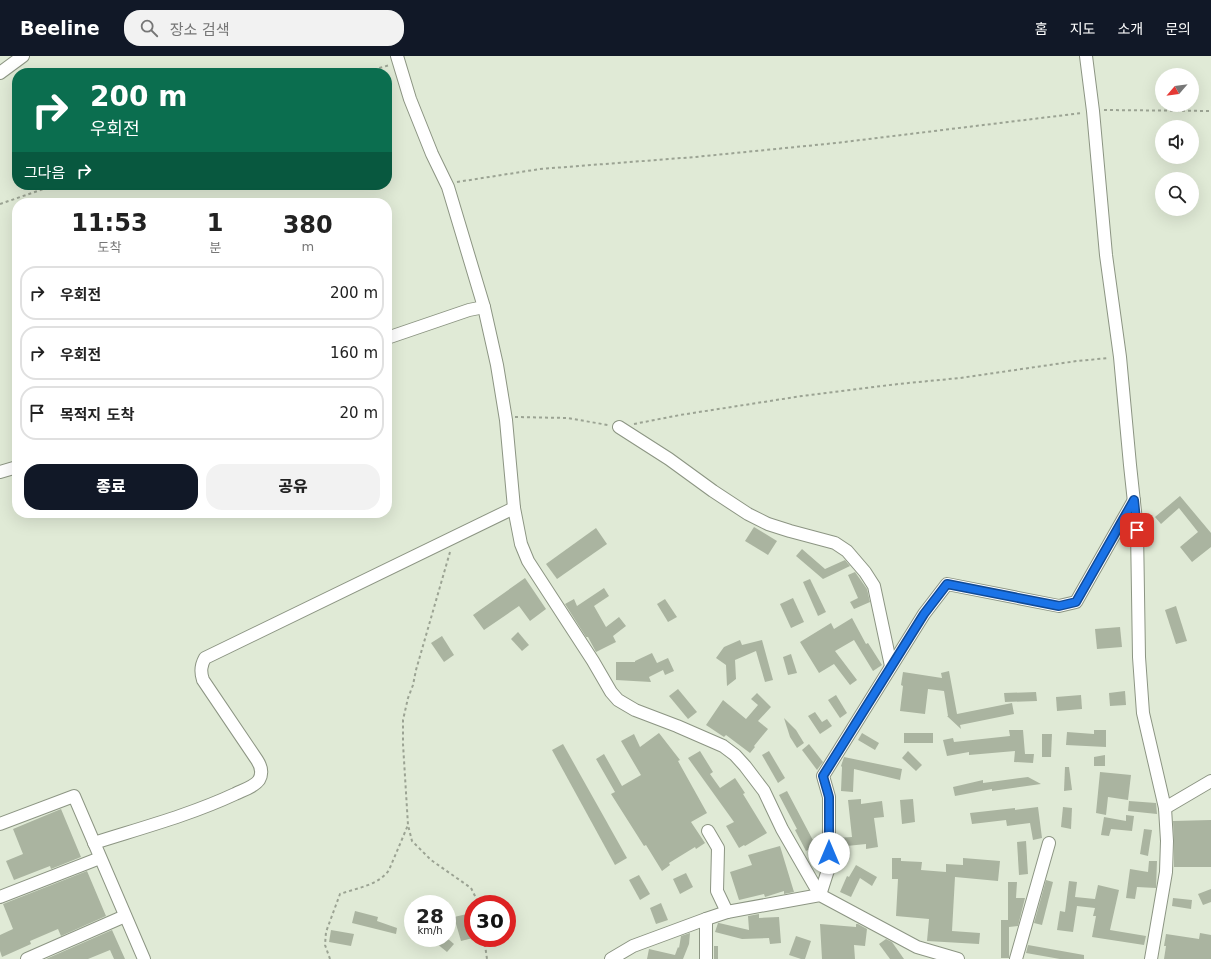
<!DOCTYPE html>
<html lang="ko">
<head>
<meta charset="utf-8">
<style>
	:root { --surface:#fff; --page:#f2f2f2; --text:#222; --muted:#767676; --line:#e0e0e0; --accent:#111827 }
	body { margin:0; font-family:"DejaVu Sans","Noto Sans KR",sans-serif; background:var(--page); color:var(--text); height:100vh; display:flex; flex-direction:column; font-size:15px; white-space:nowrap }
	* { box-sizing:border-box; margin:0 }
	p { font-size:13px; color:var(--muted) }
	.icon { flex:none; width:22px; height:22px; fill:none; stroke:currentColor; stroke-width:2; stroke-linecap:round; stroke-linejoin:round }
	.map { position:relative; flex:1; overflow:hidden }
	.drawer { position:absolute; left:12px; top:142px; width:380px; height:320px; display:flex; flex-direction:column; background:var(--surface); border-radius:16px; box-shadow:0 4px 16px #0002 }
	.drawer>* { flex:none }
	.top-card { position:absolute; left:12px; top:12px; width:380px; height:122px; border-radius:16px; box-shadow:0 4px 16px #0002; background:#0b6e4f; color:#fff; overflow:hidden }
	.needle { width:26px; rotate:242deg }
	.fabs { position:absolute; left:1155px; top:12px; display:grid; gap:8px }
	.fabs a { display:grid; place-items:center; width:44px; height:44px; border-radius:50%; background:var(--surface); box-shadow:0 4px 16px #0002; font-size:20px }
	.speed { position:absolute; left:404px; top:839px; display:flex; gap:8px; font-size:20px; font-weight:700; text-align:center }
	.speed>* { display:grid; place-content:center; width:52px; height:52px; border-radius:50%; background:var(--surface); box-shadow:0 4px 16px #0002; line-height:1 }
	.speed small { font-size:10px; font-weight:400 }
	.speed .limit { border:6px solid #d22; background:#fff; color:#111 }
	.pin { position:absolute; display:grid; place-items:center; width:34px; height:34px; color:#fff; margin:-17px; border-radius:8px; box-shadow:0 2px 6px #0006 }
	.me { position:absolute; width:44px; margin:-22px; rotate:0deg; stroke-linejoin:round; filter:drop-shadow(0 0 3px #0008) }
	.turn { display:flex; align-items:center; gap:14px; height:84px; padding:0 12px; font-size:18px }
	.turn .icon { width:52px; height:52px; stroke-width:2.5 }
	.turn b { display:block; font-size:28px; line-height:34px }
	.then { display:flex; align-items:center; height:38px; padding:0 12px; background:#0003; gap:8px; font-size:15px }
	.eta { display:flex; justify-content:space-evenly; align-items:center; height:68px; text-align:center }
	.eta b { font-size:24px; font-weight:800; line-height:28px }
	.cta { display:flex; gap:8px; margin-top:auto; padding:8px 12px }
	.cta a { flex:1; height:46px; border-radius:16px; background:var(--accent); color:#fff; font-size:16px; font-weight:800; line-height:46px; text-align:center }
	.cta a+a { background:var(--page); color:var(--text) }
	ul { padding:0; list-style:none }
	li { display:flex; align-items:center; gap:12px; height:54px; margin:0 8px 6px; padding:0 4px; border:2px solid var(--line); border-radius:16px }
	li div { flex:1 }
	li b { display:block; font-size:15px }
	li em { font-style:normal }
	header { display:flex; align-items:center; gap:24px; box-sizing:border-box; height:56px; padding:0 20px; background:var(--accent); color:#fff }
	header strong { font-size:19px }
	nav { display:flex; gap:22px; margin-inline-start:auto; font-size:14px }
	.search { width:280px; height:36px; background:var(--page); display:flex; align-items:center; gap:10px; box-sizing:border-box; padding:0 14px; border-radius:16px; color:var(--muted); font-size:15px }
	.map>svg:first-child { display:block }
</style>
</head>
<body>
<header>
<strong>Beeline</strong>
<div class="search"><svg class="icon" aria-label="search" viewBox="0 0 24 24"><circle cx="10" cy="10" r="6"/><path d="M15 15l6 6"/></svg>장소 검색</div>
<nav><a>홈</a><a>지도</a><a>소개</a><a>문의</a></nav>
</header>
<div class="map">
<svg width="1211" height="903" viewBox="0 0 1211 903">
	<rect width="100%" height="100%" fill="#e0ead6"/>
	<g fill="#aab4a0">
		<polygon points="1180,440 1211,477 1211,491 1192,506 1180,491 1198,476 1179,452 1161,468 1155,461"/>
		<polygon points="754,471 777,485 768,499 745,485"/>
		<polygon points="596,472 607,488 557,523 546,508"/>
		<polygon points="802,493 825,513 845,504 850,510 823,523 796,500"/>
		<polygon points="855,516 867,533 870,546 854,553 850,546 858,542 848,519"/>
		<polygon points="525,522 546,553 530,565 519,550 484,574 473,559"/>
		<polygon points="810,523 826,556 818,560 803,526"/>
		<polygon points="604,532 609,540 594,550 606,571 619,561 626,570 613,580 616,586 596,596 588,581 586,581 565,548 574,543 577,550"/>
		<polygon points="793,542 804,566 791,572 780,548"/>
		<polygon points="665,543 677,561 668,566 657,548"/>
		<polygon points="1176,550 1187,585 1176,588 1165,554"/>
		<polygon points="852,562 866,588 868,587 882,609 873,615 854,584 835,595 857,624 850,629 834,608 819,617 800,586 831,567 834,573"/>
		<polygon points="1120,571 1122,591 1097,593 1095,573"/>
		<polygon points="518,576 529,589 522,595 511,583"/>
		<polygon points="442,580 454,599 444,606 431,587"/>
		<polygon points="740,584 742,589 762,584 773,624 765,626 756,595 735,604 736,623 727,630 726,609 716,602 724,591"/>
		<polygon points="652,597 657,607 668,602 674,615 665,619 663,614 649,621 651,626 616,624 616,606 635,606 635,605"/>
		<polygon points="791,598 797,617 788,619 783,601"/>
		<polygon points="949,615 957,658 1012,647 1014,658 960,669 961,673 947,660 948,660 944,635 928,633 925,658 900,655 903,630 901,629 903,616 942,622 941,617"/>
		<polygon points="678,633 697,656 688,663 669,640"/>
		<polygon points="1125,635 1126,649 1110,650 1109,637"/>
		<polygon points="1036,636 1037,645 1005,646 1004,637"/>
		<polygon points="757,637 771,651 758,665 768,673 754,690 755,691 750,697 726,679 724,681 706,669 723,644 746,663 758,649 751,643"/>
		<polygon points="836,639 847,657 840,662 828,644"/>
		<polygon points="1081,639 1082,653 1057,655 1056,641"/>
		<polygon points="815,656 822,666 827,663 832,670 820,678 808,660"/>
		<polygon points="784,662 796,674 804,687 797,692 790,681"/>
		<polygon points="1009,674 1023,674 1025,698 1034,698 1033,707 1014,706 1015,695 969,699 969,696 947,700 943,684 953,682 954,686 1010,680"/>
		<polygon points="1094,674 1106,674 1106,691 1066,689 1067,676 1094,678"/>
		<polygon points="659,677 680,704 678,705 707,757 691,766 705,787 696,793 695,791 669,807 670,809 662,815 646,789 644,790 611,738 615,736 596,703 604,698 622,730 641,719 621,685 634,678 640,691"/>
		<polygon points="862,677 879,687 875,694 858,684"/>
		<rect x="904" y="677" width="29" height="10"/>
		<polygon points="1042,678 1052,678 1051,701 1042,701"/>
		<polygon points="563,688 627,802 615,809 552,694"/>
		<polygon points="809,688 823,706 817,714 802,694"/>
		<polygon points="700,695 713,716 710,718 720,732 735,722 745,737 743,738 767,777 745,790 744,789 739,792 726,770 734,766 688,702"/>
		<polygon points="769,695 785,722 778,727 762,699"/>
		<polygon points="908,695 922,709 916,715 902,702"/>
		<polygon points="1105,699 1105,710 1094,710 1094,701"/>
		<polygon points="844,701 902,713 900,724 854,713 853,736 841,735 842,711 841,710"/>
		<polygon points="1065,711 1069,711 1072,734 1064,735"/>
		<polygon points="1100,716 1131,719 1128,744 1108,741 1106,759 1096,757"/>
		<polygon points="1028,721 1041,728 992,735 992,733 955,740 953,731 983,724 983,727"/>
		<polygon points="787,735 816,790 806,795 795,774 797,773 779,739"/>
		<polygon points="861,743 861,748 882,745 884,761 874,762 878,791 866,793 866,788 837,791 836,782 852,781 848,744"/>
		<polygon points="913,743 915,766 902,768 900,744"/>
		<polygon points="1129,745 1156,747 1157,758 1128,755"/>
		<polygon points="1038,751 1042,782 1033,784 1030,767 1007,770 1006,764 972,768 970,757 1015,752 1015,754"/>
		<polygon points="1063,751 1072,752 1071,773 1061,771"/>
		<polygon points="61,753 81,801 51,813 50,810 14,824 6,805 23,798 13,773"/>
		<polygon points="1126,759 1134,760 1132,775 1111,773 1109,780 1101,779 1104,761 1126,765"/>
		<polygon points="1211,764 1211,811 1174,811 1174,785 1173,765"/>
		<polygon points="1144,773 1152,774 1148,800 1140,798"/>
		<polygon points="1026,785 1028,818 1019,819 1017,786"/>
		<polygon points="780,790 794,836 784,838 784,835 765,841 764,838 739,844 730,816 752,809 748,799"/>
		<polygon points="892,802 901,802 901,805 922,806 921,814 946,816 946,808 963,809 963,802 1000,805 998,825 955,821 952,875 980,877 979,888 927,885 929,863 896,860 898,823 892,823"/>
		<polygon points="1149,805 1157,805 1156,832 1137,831 1135,843 1126,842 1130,813 1148,816"/>
		<polygon points="856,809 877,821 872,830 860,822 851,841 840,836 847,820 849,821"/>
		<polygon points="87,815 106,860 61,880 58,873 30,885 31,888 2,901 0,895 0,879 13,873 3,848"/>
		<polygon points="686,817 693,831 680,838 673,823"/>
		<polygon points="639,819 650,838 640,844 629,824"/>
		<polygon points="1046,824 1053,826 1042,869 1034,867"/>
		<polygon points="1069,825 1077,826 1075,841 1095,843 1098,829 1119,834 1110,874 1146,880 1144,889 1092,881 1096,860 1093,860 1095,852 1077,850 1073,876 1057,874 1060,855 1065,856"/>
		<polygon points="1008,826 1017,826 1016,842 1025,842 1018,870 1009,871 1009,902 1001,902 1001,864 1008,864"/>
		<polygon points="1211,833 1211,846 1203,849 1198,838"/>
		<polygon points="1173,842 1192,844 1191,853 1172,850"/>
		<polygon points="661,847 668,864 656,868 650,852"/>
		<polygon points="355,855 378,861 377,865 397,872 396,878 352,867"/>
		<polygon points="467,858 473,882 461,885 454,861"/>
		<polygon points="759,858 759,862 779,861 781,887 770,888 769,882 742,883 715,876 718,867 719,867 749,874 748,860"/>
		<polygon points="820,868 856,871 856,868 858,868 867,873 865,890 854,889 855,903 822,903"/>
		<polygon points="112,874 125,903 114,903 110,894 88,903 46,903"/>
		<polygon points="331,874 354,878 351,890 329,886"/>
		<polygon points="690,877 689,888 683,903 647,903 649,893 675,899 678,891 679,892 681,880"/>
		<polygon points="1200,877 1211,879 1211,903 1164,903 1166,890 1164,890 1166,878 1199,883"/>
		<polygon points="796,880 811,885 805,903 801,903 789,899"/>
		<polygon points="430,882 447,882 454,888 447,896"/>
		<polygon points="886,883 892,886 904,903 890,903 879,888"/>
		<polygon points="1028,889 1084,899 1084,903 1060,903 1026,897"/>
		<rect x="714" y="890" width="4" height="13"/>
	</g>
	<g fill="none" stroke-linecap="round" stroke-linejoin="round">
		<g stroke="#8c9583" stroke-width="14">
			<g id="minor">
				<polyline points="397,0 410,43 432,98 448,131 484,251 497,309 506,364 514,452 521,488 528,505 593,605 611,636 618,644 635,654 677,670 723,690 735,699 745,710 764,735 782,773 820,839"/>
				<polyline points="1086,0 1093,55 1106,199 1120,301 1130,409 1137,474 1139,601 1143,657 1165,752 1167,785 1166,816 1151,903"/>
				<polyline points="0,17 23,0"/>
				<polyline points="387,282 469,254 484,251"/>
				<polyline points="619,371 669,403 713,435 748,458 768,468 790,475 835,487 847,495 865,516 874,530 891,610"/>
				<polyline points="0,416 17,411"/>
				<polyline points="1165,752 1211,725"/>
				<polyline points="0,768 74,740 144,903"/>
				<polyline points="708,775 718,792 717,835 727,856"/>
				<path d="M94,787C141,772 190,759 235,738C243,734 254,731 259,724C263,717 261,710 257,704L203,624C200,615 201,609 205,602L514,452"/>
				<polyline points="820,839 829,811 829,741 823,720 924,558 947,528 1059,550 1076,546 1134,444"/>
				<polyline points="0,841 100,802"/>
				<polyline points="27,903 125,860"/>
				<polyline points="611,903 633,890 706,863 727,856 820,839 917,891 958,903"/>
				<polyline points="706,903 706,863"/>
				<polyline points="1016,903 1049,787"/>
			</g>
		</g>
		<g stroke="#9ba393" stroke-width="2" stroke-dasharray="3 3" stroke-linecap="butt">
			<polyline points="362,17 390,9"/>
			<polyline points="1104,54 1211,55"/>
			<polyline points="457,126 540,113 695,101 836,87 1082,57"/>
			<polyline points="0,148 55,129"/>
			<polyline points="515,361 567,362 608,369"/>
			<polyline points="634,368 680,359 802,340 898,328 960,322 1077,305 1109,302"/>
			<polyline points="450,496 416,614 413,629 408,642 403,664 403,688 408,769 412,785 431,804 471,832 479,848"/>
			<polyline points="484,882 487,903"/>
			<path d="M330,903L325,889L326,876L340,838C357,832 379,829 389,814L408,769"/>
		</g>
		<use href="#minor" stroke="#fff" stroke-width="12"/>
	</g>
	<g fill="none" stroke-linecap="round" stroke-linejoin="round">
		<g stroke="#114b97" stroke-width="10">
			<polyline id="route" points="829,797 829,741 823,720 924,558 947,528 1059,550 1076,546 1134,444 1137,474"/>
		</g>
		<use href="#route" stroke="#1a73e8" stroke-width="7"/>
	</g>
</svg>
<div class="fabs">
<a><svg class="needle" viewBox="-14 -14 28 28"><path d="M0-13l5 13h-10z" fill="#e53935"/><path d="M0 13l5-13h-10z" fill="#767676"/></svg></a>
<a><svg class="icon" aria-label="sound" viewBox="0 0 24 24"><path d="M4 9h4l5-4v14l-5-4H4zM17 9q2 3 0 6"/></svg></a>
<a><svg class="icon" aria-label="search" viewBox="0 0 24 24"><circle cx="10" cy="10" r="6"/><path d="M15 15l6 6"/></svg></a>
</div>
<div class="speed"><div>28<small>km/h</small></div><div class="limit">30</div></div>
<div class="pin" style="left:1137px;top:474px;background:#d93025"><svg class="icon" aria-label="arrive" viewBox="0 0 24 24"><path d="M6 21V4h12l-3 4 3 4H6"/></svg></div>
<svg class="me" style="left:829px;top:797px" viewBox="-20 -20 40 40"><circle r="19" fill="#fff"/><path d="M0-13L10 11 0 6-10 11z" fill="#1a73e8"/></svg>
<div class="top-card">
<div class="turn"><svg class="icon" aria-label="right" viewBox="0 0 24 24"><path d="M7 20v-9h11M14 6l5 5-5 5"/></svg><div><b>200 m</b>우회전</div></div>
<div class="then">그다음<svg class="icon" aria-label="right" viewBox="0 0 24 24"><path d="M7 20v-9h11M14 6l5 5-5 5"/></svg></div>
</div>
<section class="drawer">
<div class="eta">
<div><b>11:53</b><p>도착</p></div>
<div><b>1</b><p>분</p></div>
<div><b>380</b><p>m</p></div>
</div>
<ul>
<li><svg class="icon" aria-label="right" viewBox="0 0 24 24"><path d="M7 20v-9h11M14 6l5 5-5 5"/></svg><div><b>우회전</b></div><em>200 m</em></li>
<li><svg class="icon" aria-label="right" viewBox="0 0 24 24"><path d="M7 20v-9h11M14 6l5 5-5 5"/></svg><div><b>우회전</b></div><em>160 m</em></li>
<li><svg class="icon" aria-label="arrive" viewBox="0 0 24 24"><path d="M6 21V4h12l-3 4 3 4H6"/></svg><div><b>목적지 도착</b></div><em>20 m</em></li>
</ul>
<div class="cta"><a>종료</a><a>공유</a></div>
</section>
</div>
</body>
</html>
